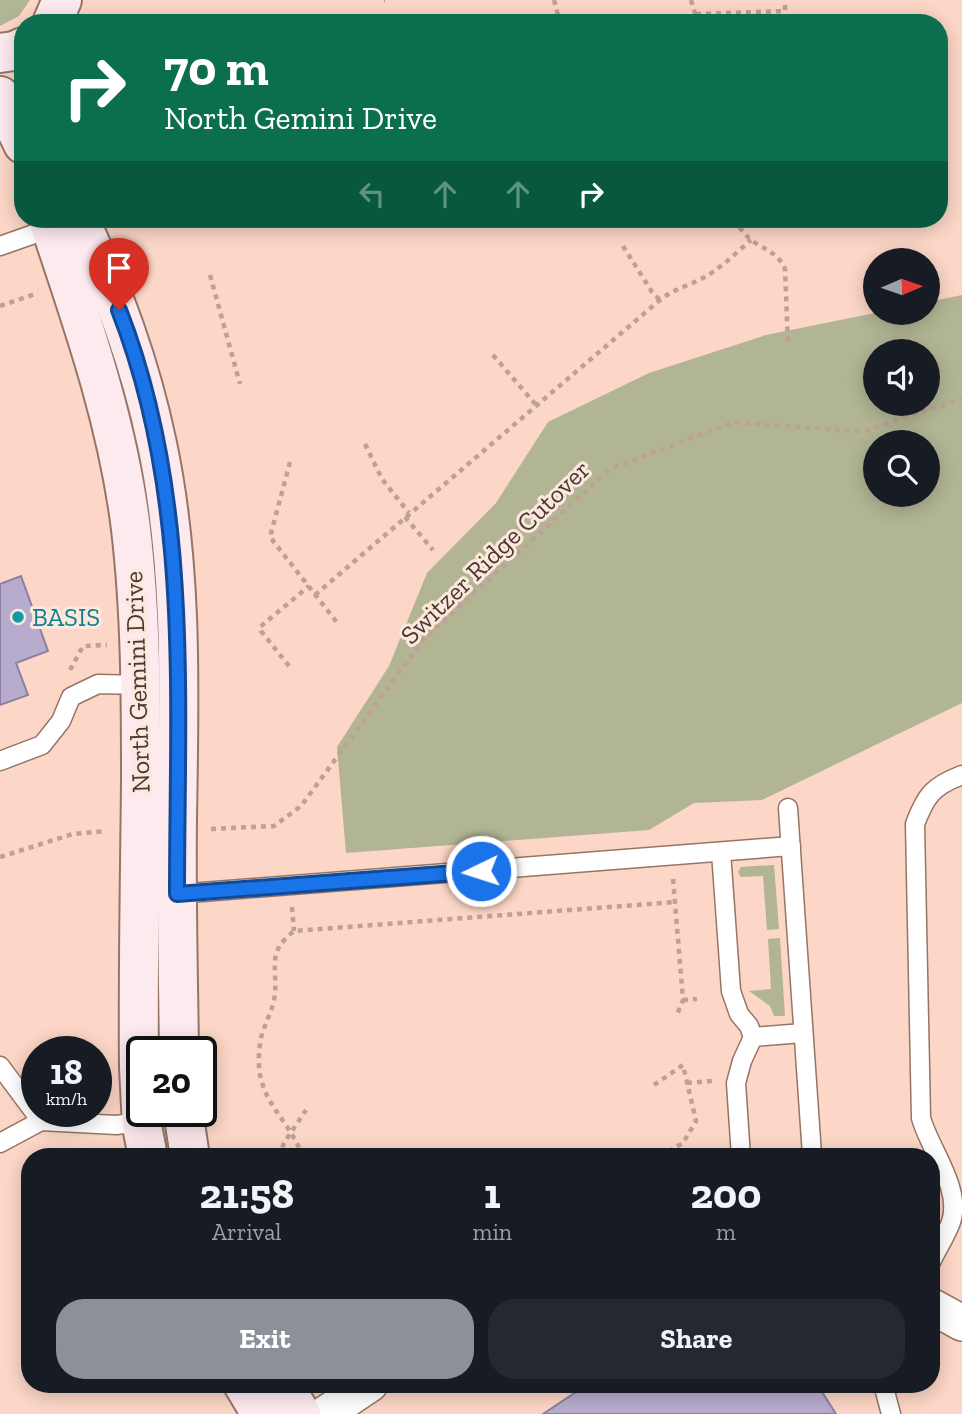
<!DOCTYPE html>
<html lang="en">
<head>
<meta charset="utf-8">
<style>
	:root { --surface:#171b24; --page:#242831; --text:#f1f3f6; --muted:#9ea1a6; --accent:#8c9099 }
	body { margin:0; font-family:"Zilla Slab",serif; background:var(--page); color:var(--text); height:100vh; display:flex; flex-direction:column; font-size:26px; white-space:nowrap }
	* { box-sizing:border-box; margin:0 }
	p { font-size:23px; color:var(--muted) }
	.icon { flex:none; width:38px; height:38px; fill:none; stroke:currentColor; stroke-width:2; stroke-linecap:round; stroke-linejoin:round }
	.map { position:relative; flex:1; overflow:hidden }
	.side { position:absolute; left:21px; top:1148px; width:919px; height:245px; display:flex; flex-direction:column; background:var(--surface); border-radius:28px; box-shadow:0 4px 18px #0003 }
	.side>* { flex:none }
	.top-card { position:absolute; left:14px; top:14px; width:934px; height:214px; border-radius:28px; box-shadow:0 4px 18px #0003; background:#0b6e4f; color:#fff; overflow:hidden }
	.needle { width:46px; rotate:88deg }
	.controls { position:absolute; left:863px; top:248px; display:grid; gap:14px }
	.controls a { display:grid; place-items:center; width:77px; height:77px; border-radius:50%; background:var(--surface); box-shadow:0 4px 18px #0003; font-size:35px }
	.speed { position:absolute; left:21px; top:1036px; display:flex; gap:14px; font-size:35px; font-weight:700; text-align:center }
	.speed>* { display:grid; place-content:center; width:91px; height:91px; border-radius:50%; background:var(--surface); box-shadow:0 4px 18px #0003; line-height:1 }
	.speed small { font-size:18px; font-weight:400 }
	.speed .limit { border:4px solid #111; border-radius:10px; background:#fff; color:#111 }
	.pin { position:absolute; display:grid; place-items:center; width:60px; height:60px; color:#fff; margin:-72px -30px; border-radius:50% 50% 50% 0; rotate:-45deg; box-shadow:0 0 7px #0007 }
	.pin .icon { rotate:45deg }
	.me { position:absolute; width:77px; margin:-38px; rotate:266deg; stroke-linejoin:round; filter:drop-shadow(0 0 5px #0008) }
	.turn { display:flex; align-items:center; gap:24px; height:147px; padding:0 35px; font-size:32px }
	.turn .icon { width:91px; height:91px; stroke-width:2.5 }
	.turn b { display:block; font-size:49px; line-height:60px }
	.lanes { display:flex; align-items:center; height:66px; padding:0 35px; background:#0003; justify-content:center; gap:35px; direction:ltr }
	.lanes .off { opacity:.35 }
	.eta { display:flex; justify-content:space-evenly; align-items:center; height:119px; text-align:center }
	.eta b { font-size:42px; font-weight:800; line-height:49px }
	.primary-button { display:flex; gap:14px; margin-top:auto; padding:14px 35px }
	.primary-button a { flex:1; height:80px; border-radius:28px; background:var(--accent); color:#fff; font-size:28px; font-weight:800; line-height:80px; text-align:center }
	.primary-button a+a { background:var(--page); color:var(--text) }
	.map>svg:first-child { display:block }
</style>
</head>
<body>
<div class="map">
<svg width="962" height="1414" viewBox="0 0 962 1414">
	<rect width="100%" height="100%" fill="#fcd6c6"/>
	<g fill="#b2b594" fill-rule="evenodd">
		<polygon points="0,0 30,0 19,16 0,26"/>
		<path d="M962,295V703L762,800L694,803L649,830L346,853L337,747L389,666L427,573L496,503L548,422L649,373L766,335L875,313H928V302ZM875,352H928V404H875ZM875,443H928V495H875Z"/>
		<polygon points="774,865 779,929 767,930 763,876 741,877 738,872 741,867"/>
		<polygon points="780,938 785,1016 774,1016 770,1006 749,991 771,989 768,939"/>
	</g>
	<g fill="#b7accd" stroke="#8b809f" stroke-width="2">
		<polygon points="21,576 48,651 16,663 28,695 0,705 0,584"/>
		<polygon points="588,1384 817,1384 836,1414 543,1414"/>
	</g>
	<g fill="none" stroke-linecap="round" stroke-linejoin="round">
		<g stroke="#967566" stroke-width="21">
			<g id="lane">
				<polyline points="0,246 51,228"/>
				<polyline points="0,761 42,745 61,721 71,697 98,684 141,685"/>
				<polyline points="788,808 812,1155"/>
				<polyline points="721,852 731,991 739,1014 749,1026 753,1037 742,1061 736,1083 741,1157"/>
				<polyline points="177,894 791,846"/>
				<polyline points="753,1037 803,1033"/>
				<polyline points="0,1066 41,1121"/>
				<polyline points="0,1143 41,1121 116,1125 141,1122"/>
				<path d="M931,1262C937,1249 946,1236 951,1222C962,1188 930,1150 921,1118L915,824C926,795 933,786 962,775"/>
				<polyline points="883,1384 891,1414"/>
			</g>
		</g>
		<g stroke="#967566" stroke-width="38">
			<g id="street">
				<polyline points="931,1306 962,1323"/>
				<polyline points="325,1414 370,1384"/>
			</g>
		</g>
		<g stroke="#967566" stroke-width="42">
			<g id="secondary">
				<polyline points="52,23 62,0"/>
				<polyline points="0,53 14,51 23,47"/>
				<polyline points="0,96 23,144"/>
				<path d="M48,219C82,321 118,422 131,529C141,614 141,698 141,782C140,878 138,973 139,1068L142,1126L148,1157"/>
				<path d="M79,219C114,293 140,363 157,444C183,567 179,694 177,819C176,896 178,974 179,1052"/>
				<polyline points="183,1111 190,1157"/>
				<polyline points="243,1384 261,1414"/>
				<polyline points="283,1384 301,1414"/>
			</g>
		</g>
		<g stroke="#bfa194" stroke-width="4.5" stroke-dasharray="5 5" stroke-linecap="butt">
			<polyline points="384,0 385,0"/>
			<polyline points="554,0 560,23"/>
			<polyline points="691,0 698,23"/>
			<polyline points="696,14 785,11 785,0"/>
			<path d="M734,219C739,227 745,236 754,242C766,250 779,254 785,269L788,345"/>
			<polyline points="623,246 652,292 660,300"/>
			<polyline points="210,275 240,384"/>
			<polyline points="0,306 38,293"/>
			<polyline points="493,355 536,405"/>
			<polyline points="365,444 382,479 409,513"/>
			<polyline points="290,462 270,537 339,625"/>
			<polyline points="405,517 433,550"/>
			<path d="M315,595L660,300C674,289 688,286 703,278C721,268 736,253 751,240"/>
			<polyline points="289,666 261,631 260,627 309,586"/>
			<polyline points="70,670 83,646 107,645"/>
			<polyline points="211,829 274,826 301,806 424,639 610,469 734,422 862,432 962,399"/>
			<polyline points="0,857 73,834 106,831"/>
			<polyline points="673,879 683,1000 676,1017"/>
			<polyline points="292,907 294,931"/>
			<polyline points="683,1000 697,999"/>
			<polyline points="687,1083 712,1081"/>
			<polyline points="654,1085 683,1065 696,1121 683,1143 659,1157"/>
			<polyline points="279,1157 284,1143 306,1110"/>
			<polyline points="283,1157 301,1153"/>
			<path d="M303,1157C286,1112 252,1100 260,1044C262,1026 274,1011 275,993C277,963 267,953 294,931L675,902"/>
		</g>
		<use href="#lane" stroke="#fff" stroke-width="18"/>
		<use href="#street" stroke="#fff" stroke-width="35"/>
		<use href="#secondary" stroke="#fdeaef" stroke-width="38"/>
	</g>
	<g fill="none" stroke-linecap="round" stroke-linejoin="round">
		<g stroke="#114b97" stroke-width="18">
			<path id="route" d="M119,310C192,496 177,699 177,894L481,871"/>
		</g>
		<use href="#route" stroke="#1a73e8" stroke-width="12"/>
	</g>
	<circle fill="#0f9aa8" stroke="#fee7dd" stroke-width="2.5" cx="18" cy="617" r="7"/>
	<g text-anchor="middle" stroke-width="6" stroke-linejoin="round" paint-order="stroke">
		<g font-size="26" fill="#483933" stroke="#fee7dd">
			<text transform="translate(495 552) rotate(-44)" y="9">Switzer Ridge Cutover</text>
			<text transform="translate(137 682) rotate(-92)" y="9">North Gemini Drive</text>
		</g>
		<g font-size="26" fill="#0d838f" stroke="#fee7dd" text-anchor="start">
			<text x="32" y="626">BASIS</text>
		</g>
	</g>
</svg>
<div class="controls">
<a><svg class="needle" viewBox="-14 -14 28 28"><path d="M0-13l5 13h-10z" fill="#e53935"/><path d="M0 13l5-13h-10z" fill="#9ea1a6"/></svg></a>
<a><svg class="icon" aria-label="sound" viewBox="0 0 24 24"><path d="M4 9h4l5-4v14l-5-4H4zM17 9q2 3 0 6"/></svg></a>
<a><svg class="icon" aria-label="search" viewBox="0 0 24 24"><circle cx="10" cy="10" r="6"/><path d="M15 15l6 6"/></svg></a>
</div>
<div class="speed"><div>18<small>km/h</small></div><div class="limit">20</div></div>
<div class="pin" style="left:119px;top:310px;background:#d93025"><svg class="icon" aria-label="arrive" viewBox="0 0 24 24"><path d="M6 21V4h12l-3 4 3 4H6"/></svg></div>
<svg class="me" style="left:481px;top:871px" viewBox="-20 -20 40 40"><circle r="17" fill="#1a73e8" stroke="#fff" stroke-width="3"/><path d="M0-11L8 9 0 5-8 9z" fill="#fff"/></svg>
<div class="top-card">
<div class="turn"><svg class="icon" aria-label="right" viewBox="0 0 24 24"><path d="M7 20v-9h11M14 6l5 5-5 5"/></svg><div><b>70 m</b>North Gemini Drive</div></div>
<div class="lanes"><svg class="icon off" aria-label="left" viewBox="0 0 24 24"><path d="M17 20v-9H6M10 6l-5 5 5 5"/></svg><svg class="icon off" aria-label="ahead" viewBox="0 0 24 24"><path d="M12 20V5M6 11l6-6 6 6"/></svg><svg class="icon off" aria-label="ahead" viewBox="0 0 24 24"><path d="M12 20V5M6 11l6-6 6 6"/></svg><svg class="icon" aria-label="right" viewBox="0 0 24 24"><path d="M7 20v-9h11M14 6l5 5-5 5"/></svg></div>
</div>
<section class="side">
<div class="eta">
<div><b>21:58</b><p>Arrival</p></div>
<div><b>1</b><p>min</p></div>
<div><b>200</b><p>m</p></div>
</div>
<div class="primary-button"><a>Exit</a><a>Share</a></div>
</section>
</div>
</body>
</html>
